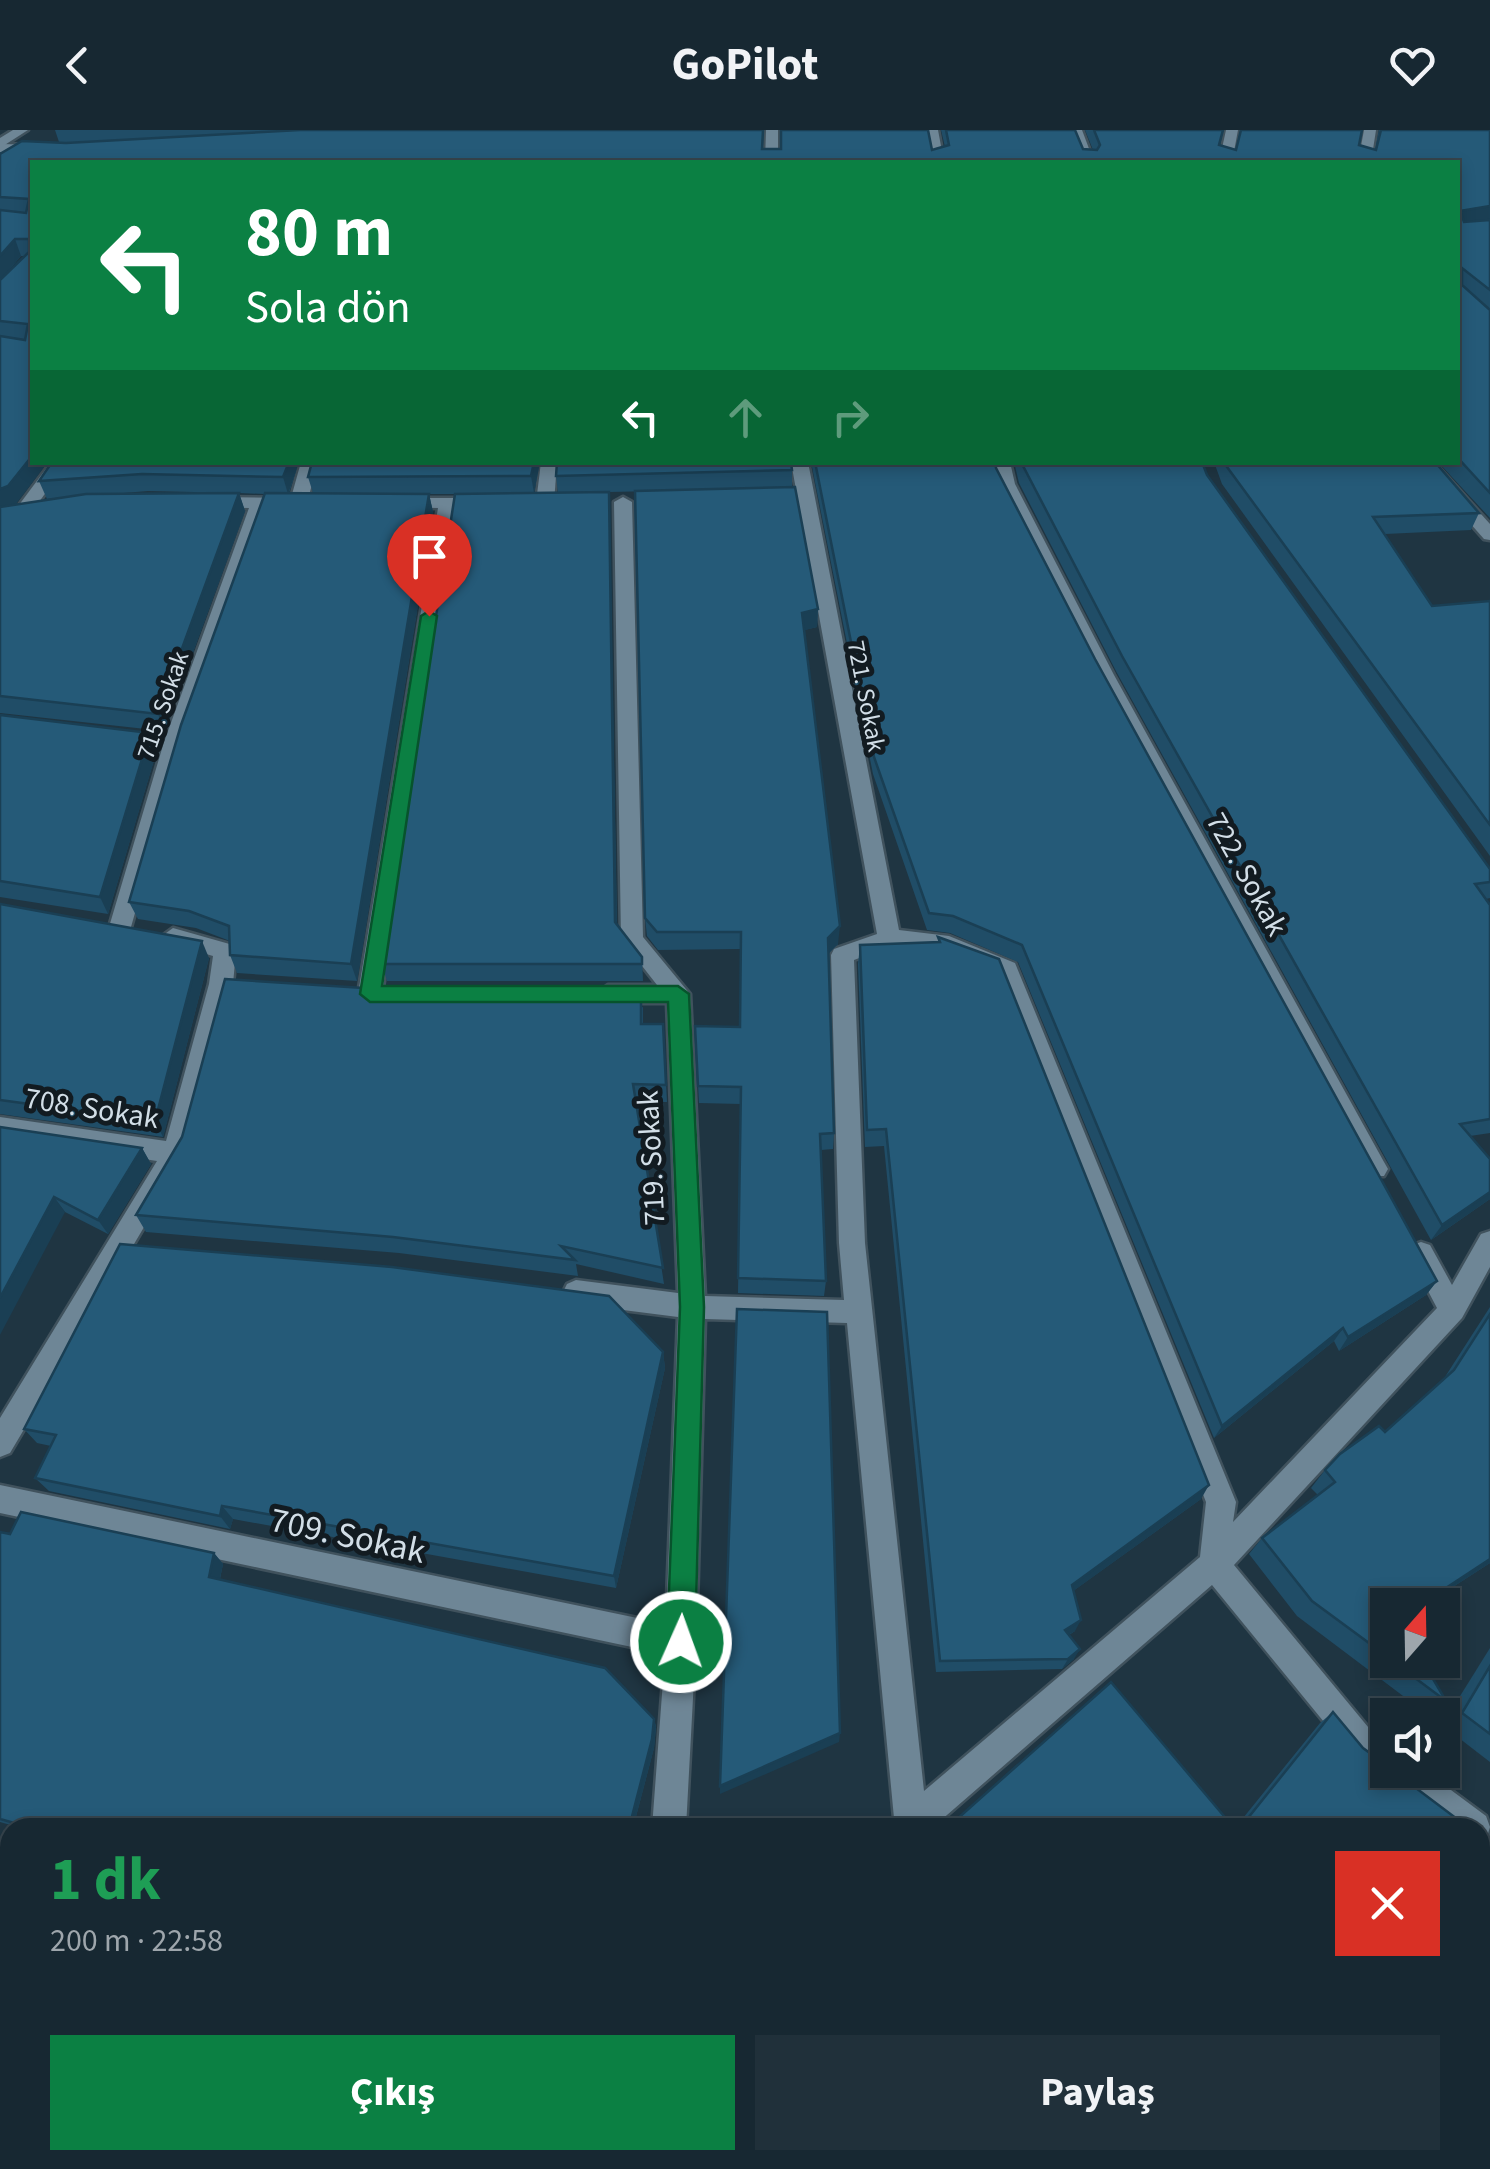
<!DOCTYPE html>
<html lang="tr">
<head>
<meta charset="utf-8">
<style>
	:root { --surface:#172832; --page:#20303a; --text:#f1f3f6; --muted:#9ea6ac; --line:#36444d; --accent:#0b8043 }
	body { margin:0; font-family:"Source Sans 3",sans-serif; background:var(--page); color:var(--text); height:100vh; display:flex; flex-direction:column; font-size:38px; white-space:nowrap }
	* { box-sizing:border-box; margin:0 }
	p { font-size:32px; color:var(--muted) }
	.icon { flex:none; width:55px; height:55px; fill:none; stroke:currentColor; stroke-width:2; stroke-linecap:round; stroke-linejoin:round }
	.map { position:relative; flex:1; overflow:hidden }
	.sheet { position:absolute; left:0px; top:1688px; width:1490px; height:352px; display:flex; flex-direction:column; background:var(--surface); border-radius:30px 30px 0 0; box-shadow:0 5px 15px #0003,0 0 0 2px var(--line) }
	.sheet>* { flex:none }
	.banner { position:absolute; left:30px; top:30px; width:1430px; height:305px; border-radius:0px; box-shadow:0 5px 15px #0003,0 0 0 2px var(--line); background:#0b8043; color:#fff; overflow:hidden }
	.needle { width:65px; rotate:20deg }
	.buttons { position:absolute; left:1370px; top:1458px; display:grid; gap:20px }
	.buttons a { display:grid; place-items:center; width:90px; height:90px; border-radius:0px; background:var(--surface); box-shadow:0 5px 15px #0003,0 0 0 2px var(--line); font-size:50px }
	.pin { position:absolute; display:grid; place-items:center; width:85px; height:85px; color:#fff; margin:-102px -42px; border-radius:50% 50% 50% 0; rotate:-45deg; box-shadow:0 0 10px #0007 }
	.pin .icon { rotate:45deg }
	.me { position:absolute; width:110px; margin:-55px; rotate:2deg; stroke-linejoin:round; filter:drop-shadow(0 0 8px #0008) }
	.turn { display:flex; align-items:center; gap:35px; height:210px; padding:0 50px; font-size:45px }
	.turn .icon { width:130px; height:130px; stroke-width:2.5 }
	.turn b { display:block; font-size:70px; line-height:85px }
	.lanes { display:flex; align-items:center; height:95px; padding:0 50px; background:#0003; justify-content:center; gap:50px; direction:ltr }
	.lanes .off { opacity:.35 }
	.round { display:grid; place-items:center; flex:none; width:105px; height:105px; border-radius:0px; background:var(--page) }
	.summary { display:flex; align-items:center; justify-content:space-between; height:170px; padding:0 50px }
	h1 { font-size:60px; font-weight:700; line-height:75px; color:#1e9e55 }
	.action { display:flex; gap:20px; margin-top:auto; padding:20px 50px }
	.action a { flex:1; height:115px; border-radius:0px; background:var(--accent); color:#fff; font-size:40px; font-weight:700; line-height:115px; text-align:center }
	.action a+a { background:var(--page); color:var(--text) }
	header { display:flex; justify-content:space-between; align-items:center; height:130px; padding:0 50px; background:var(--surface); font-size:45px; font-weight:700 }
	.map>svg:first-child { display:block }
</style>
</head>
<body>
<header><svg class="icon" aria-label="back" viewBox="0 0 24 24"><path d="M15 5l-7 7 7 7"/></svg>GoPilot<svg class="icon" aria-label="heart" viewBox="0 0 24 24"><path d="M12 20l-8-8c-3-5 5-10 8-4 3-6 11-1 8 4z"/></svg></header>
<div class="map">
<svg width="1490" height="2039" viewBox="0 0 1490 2039">
	<rect width="100%" height="100%" fill="#1f3542"/>
	<g fill="none" stroke-linecap="round" stroke-linejoin="round">
		<g stroke="#40525d" stroke-width="5">
			<g id="minor">
				<polygon points="766,0 778,0 778,32 765,32"/>
				<polygon points="926,0 938,0 944,32 931,32"/>
				<polygon points="1070,0 1082,0 1094,32 1082,32"/>
				<polygon points="1226,0 1238,0 1232,32 1219,32"/>
				<polygon points="1364,0 1376,0 1371,32 1358,32"/>
				<polygon points="0,14 44,15 51,19 44,23 0,22"/>
				<polygon points="51,332 68,332 31,383 19,383 16,379"/>
				<polygon points="301,332 318,332 307,373 298,378 267,378 184,612 131,797 128,803 112,803 109,797 164,612 249,378 208,377 199,372 208,367 291,368"/>
				<polygon points="541,332 557,332 554,373 545,378 536,373"/>
				<path d="M791,332H808L899,800L949,806L1015,833L1236,1372L1233,1392L1437,1178L1408,1123L1412,1115L1421,1112L1430,1115L1452,1155L1481,1104L1490,1101V1137L1462,1188L1234,1435L1373,1603L1388,1613V1640H1424L1486,1686L1490,1697L1486,1710L1480,1712V1698H1446L1351,1625L1212,1455L932,1698H890L894,1688L847,1193L705,1189L696,1512L686,1698H652L665,1524L0,1383V1355L666,1494L678,1187L576,1174L567,1170L563,1162L567,1154L576,1150L678,1163L667,873H608L596,864L608,855H657L621,809L614,372L623,367L632,372L643,807L690,864L705,1166L844,1170L839,1113L831,825L834,819L877,804ZM915,817L959,826L998,844L1206,1372L1200,1427L924,1661L865,1113L854,830L886,818Z"/>
				<polygon points="993,332 1010,332 1015,354 1114,545 1384,1032 1388,1039 1384,1046 1366,1046 1094,545 997,354"/>
				<polygon points="1416,332 1434,332 1490,394 1490,410 1484,409"/>
				<polygon points="398,368 488,368 497,373 488,378 455,378 382,864 370,873 358,864 438,378 392,377 389,373"/>
				<polygon points="173,798 233,815 236,821 233,854 188,1023 10,1323 0,1327 0,1288 157,1031 0,1007 0,987 166,1011 209,854 213,826 165,812 162,806"/>
				<polygon points="0,1730 10,1733 10,1767 0,1764"/>
				<polygon points="538,2030 581,2030 577,2039 534,2039"/>
				<polygon points="614,2030 654,2030 658,2039 618,2039"/>
				<polygon points="1161,2030 1203,2030 1207,2039 1165,2039"/>
			</g>
		</g>
		<g stroke="#40525d" stroke-width="5">
			<polygon id="secondary" points="13,0 28,0 0,18 0,8"/>
		</g>
		<use href="#minor" fill="#6e8696" fill-rule="evenodd"/>
		<use href="#secondary" fill="#6e8696" fill-rule="evenodd"/>
	</g>
	<g fill="#204d67" fill-rule="evenodd">
		<path d="M55,0H763V19L932,20L945,17L941,0H1075L1083,19L1093,20L1085,0H1223L1219,15L1236,20L1359,15L1375,20L1379,0H1490V388L1438,332H1458V32H32V332L16,374L10,376L64,367L47,369L39,351L299,332L289,363H313L308,347L540,332L534,363H558L556,346L792,340V357L818,479L817,497L804,500L838,814L829,823L834,1003L833,1019L821,1020L826,1151L824,1166L738,1163L741,974L699,973L695,896L740,897L741,819L658,820L647,806L645,788L655,361L609,362L617,794L642,827L643,851H387L382,834L478,364H429L433,382L357,851L237,843L230,825V811L196,798L138,789L129,772L264,364L239,363L245,381L164,601L0,583V24L59,12ZM21,126H25L3,147ZM148,361L239,363L112,364Z"/>
		<polygon points="811,332 995,332 996,338 1095,529 1437,1151 1426,1165 1339,1221 1334,1211 1214,1308 1018,832 950,803 927,800 873,644"/>
		<polygon points="1014,332 1202,332 1207,345 1490,739 1490,768 1486,769 1490,775 1490,1003 1470,1006 1490,1029 1490,1069 1431,1110 1117,543 1019,353"/>
		<polygon points="1214,332 1435,332 1479,383 1471,400 1385,404 1432,476 1490,471 1490,726 1222,354"/>
		<polygon points="0,585 157,620 108,784 0,767"/>
		<polygon points="0,774 209,828 163,1007 0,984"/>
		<polygon points="938,807 1201,1369 1073,1461 1075,1501 1069,1505 1074,1529 1062,1539 936,1542 884,1016 865,1017 858,834 860,815 938,812"/>
		<polygon points="643,877 643,894 663,894 667,972 636,972 664,1154 576,1134 578,1146 399,1123 146,1102 136,1085"/>
		<polygon points="0,997 142,1018 151,1034 108,1104 65,1082"/>
		<polygon points="1490,1177 1490,1433 1425,1475 1388,1475 1388,1530 1422,1530 1446,1571 1427,1584 1297,1486 1249,1424 1262,1408 1318,1365 1311,1358 1325,1340 1385,1302 1443,1250"/>
		<polygon points="663,1222 665,1238 616,1458 233,1389 230,1399 49,1361 35,1348 51,1316 37,1313 24,1299"/>
		<polygon points="0,1402 214,1423 223,1434 220,1449 654,1589 656,1597 654,1618 633,1698 21,1698 0,1692"/>
		<polygon points="1490,1518 1490,1632 1442,1595"/>
		<polygon points="1333,1582 1363,1618 1469,1698 1235,1698 1320,1593"/>
		<polygon points="1267,2030 1480,2030 1490,2039 1274,2039"/>
	</g>
	<g fill="#1a3f54">
		<polygon points="1490,76 1490,91 1458,96 1460,81"/>
		<polygon points="15,109 21,126 0,150 0,126"/>
		<polygon points="32,326 32,332 48,332 16,374 0,379 0,359"/>
		<polygon points="289,332 299,332 288,364 283,347"/>
		<polygon points="534,332 540,332 534,363 531,346"/>
		<polygon points="609,362 610,380 617,809 615,792"/>
		<polygon points="239,363 245,381 164,601 158,584"/>
		<polygon points="429,364 433,382 357,851 351,834"/>
		<polygon points="818,479 817,497 802,501 802,483"/>
		<polygon points="150,603 157,620 108,784 100,767"/>
		<polygon points="840,796 838,814 827,825 828,808"/>
		<polygon points="202,811 209,828 163,1007 155,991"/>
		<polygon points="142,1018 151,1034 108,1104 98,1090"/>
		<polygon points="1490,1062 1490,1069 1431,1110 1442,1095"/>
		<polygon points="54,1067 65,1082 0,1205 0,1168"/>
		<polygon points="1437,1151 1426,1165 1339,1221 1348,1207"/>
		<polygon points="1343,1198 1334,1211 1214,1308 1222,1296"/>
		<polygon points="663,1222 665,1238 616,1458 614,1446"/>
		<polygon points="1209,1355 1201,1369 1065,1467 1072,1455"/>
		<polygon points="222,1376 233,1389 230,1399 220,1386"/>
		<polygon points="214,1423 223,1434 218,1457 209,1447"/>
		<polygon points="1490,1429 1490,1433 1425,1475 1420,1475"/>
		<polygon points="1081,1490 1075,1501 1058,1511 1065,1500"/>
		<polygon points="1080,1519 1074,1529 1062,1539 1068,1529"/>
		<polygon points="654,1589 656,1597 654,1618 633,1698 629,1698"/>
		<polygon points="840,1603 839,1612 720,1664 720,1656"/>
		<polygon points="36,2030 54,2030 51,2039 32,2039"/>
	</g>
	<g fill="#255a78" stroke="#1a3f54" stroke-width="2.5">
		<polygon points="300,0 763,0 762,19 781,19 781,0 928,0 932,20 949,15 946,0 1075,0 1083,19 1097,20 1100,15 1094,0 1223,0 1219,15 1236,20 1241,0 1362,0 1359,15 1376,20 1381,0 1490,0 1490,76 1460,81 1464,92 1490,90 1490,160 1462,138 1462,155 1490,180 1490,363 1458,328 1458,32 32,32 32,326 8,356 0,359 0,206 25,210 28,194 0,191 0,150 29,122 29,109 15,109 0,126 0,80 26,83 29,69 0,67 0,24 22,11 66,13"/>
		<polygon points="52,332 289,332 283,347 142,344 39,351"/>
		<polygon points="312,332 534,332 531,346 308,347"/>
		<polygon points="557,332 791,332 792,340 556,346"/>
		<polygon points="815,332 995,332 996,338 1095,529 1437,1151 1348,1207 1343,1198 1222,1296 1022,815 953,786 929,783 874,627"/>
		<polygon points="1021,332 1202,332 1207,345 1490,739 1490,752 1475,754 1490,775 1490,989 1460,994 1490,1029 1490,1062 1442,1095 1122,526"/>
		<polygon points="1226,332 1435,332 1479,383 1373,387 1432,476 1490,471 1490,695 1227,337"/>
		<polygon points="795,357 818,479 802,483 840,796 828,808 834,1003 820,1004 826,1151 738,1148 741,957 698,956 695,896 740,897 741,802 657,802 645,788 635,361"/>
		<polygon points="609,362 615,792 642,827 642,834 382,834 455,364"/>
		<polygon points="239,363 158,584 0,566 0,377 86,364"/>
		<polygon points="265,363 429,364 351,834 230,825 229,796 189,781 129,772 181,595"/>
		<polygon points="0,585 150,603 100,767 0,751"/>
		<polygon points="0,774 202,811 155,991 0,970"/>
		<polygon points="938,807 999,829 1209,1355 1072,1455 1081,1490 1065,1500 1080,1519 1068,1529 940,1531 886,999 867,1000 860,815 940,812"/>
		<polygon points="225,849 364,858 641,858 641,894 663,894 666,955 633,954 663,1138 561,1116 575,1130 393,1107 136,1085 182,1007"/>
		<polygon points="0,997 142,1018 98,1090 54,1067 0,1168"/>
		<polygon points="120,1114 392,1137 609,1166 663,1222 614,1446 222,1376 220,1386 35,1348 56,1305 24,1299"/>
		<polygon points="737,1179 827,1182 840,1603 720,1656"/>
		<polygon points="1490,1184 1490,1429 1420,1475 1388,1475 1388,1527 1312,1471 1262,1408 1335,1352 1325,1340 1340,1324 1379,1296 1385,1302 1454,1240"/>
		<polygon points="21,1382 214,1423 209,1447 605,1538 654,1589 652,1609 629,1698 131,1698 122,1695 121,1698 32,1698 0,1689 0,1402 10,1404"/>
		<polygon points="1391,1530 1422,1530 1446,1571"/>
		<polygon points="1490,1536 1490,1604 1462,1583"/>
		<polygon points="1111,1552 1234,1698 947,1698"/>
		<polygon points="1333,1582 1363,1618 1388,1636 1388,1640 1392,1640 1469,1698 1240,1698"/>
		<polygon points="1480,1707 1490,1716 1490,2039 1288,2039 1281,2030 1480,2030"/>
		<polygon points="0,1818 10,1821 10,2030 36,2030 32,2039 0,2039"/>
		<polygon points="670,2030 1117,2030 1124,2039 677,2039"/>
	</g>
	<polygon fill="#0b8043" stroke="#07532c" stroke-width="2.5" points="429,481 437,486 382,856 678,856 689,864 704,1177 695,1512 691,1522 681,1526 671,1522 667,1512 680,1177 668,872 370,872 360,864 421,486"/>
	<g text-anchor="middle" stroke-width="10" stroke-linejoin="round" paint-order="stroke">
		<g font-size="25" fill="#d2dee7" stroke="#121b21">
			<text transform="translate(867 566) rotate(79)" y="9">721. Sokak</text>
			<text transform="translate(162 575) rotate(-71)" y="9">715. Sokak</text>
		</g>
		<g font-size="30" fill="#d2dee7" stroke="#121b21">
			<text transform="translate(1247 744) rotate(61)" y="10">722. Sokak</text>
			<text transform="translate(92 978) rotate(9)" y="10">708. Sokak</text>
			<text transform="translate(651 1028) rotate(-93)" y="10">719. Sokak</text>
		</g>
		<g font-size="35" fill="#d2dee7" stroke="#121b21">
			<text transform="translate(348 1405) rotate(12)" y="12">709. Sokak</text>
		</g>
	</g>
</svg>
<div class="buttons">
<a><svg class="needle" viewBox="-14 -14 28 28"><path d="M0-13l5 13h-10z" fill="#e53935"/><path d="M0 13l5-13h-10z" fill="#9ea6ac"/></svg></a>
<a><svg class="icon" aria-label="sound" viewBox="0 0 24 24"><path d="M4 9h4l5-4v14l-5-4H4zM17 9q2 3 0 6"/></svg></a>
</div>
<div class="pin" style="left:429px;top:486px;background:#d93025"><svg class="icon" aria-label="arrive" viewBox="0 0 24 24"><path d="M6 21V4h12l-3 4 3 4H6"/></svg></div>
<svg class="me" style="left:681px;top:1512px" viewBox="-20 -20 40 40"><circle r="17" fill="#0b8043" stroke="#fff" stroke-width="3"/><path d="M0-11L8 9 0 5-8 9z" fill="#fff"/></svg>
<div class="banner">
<div class="turn"><svg class="icon" aria-label="left" viewBox="0 0 24 24"><path d="M17 20v-9H6M10 6l-5 5 5 5"/></svg><div><b>80 m</b>Sola dön</div></div>
<div class="lanes"><svg class="icon" aria-label="left" viewBox="0 0 24 24"><path d="M17 20v-9H6M10 6l-5 5 5 5"/></svg><svg class="icon off" aria-label="ahead" viewBox="0 0 24 24"><path d="M12 20V5M6 11l6-6 6 6"/></svg><svg class="icon off" aria-label="right" viewBox="0 0 24 24"><path d="M7 20v-9h11M14 6l5 5-5 5"/></svg></div>
</div>
<section class="sheet">
<div class="summary"><div><h1>1 dk</h1><p>200 m · 22:58</p></div><a class="round" style="background:#d93025;color:#fff"><svg class="icon" aria-label="close" viewBox="0 0 24 24"><path d="M6 6l12 12M18 6L6 18"/></svg></a></div>
<div class="action"><a>Çıkış</a><a>Paylaş</a></div>
</section>
</div>
</body>
</html>
